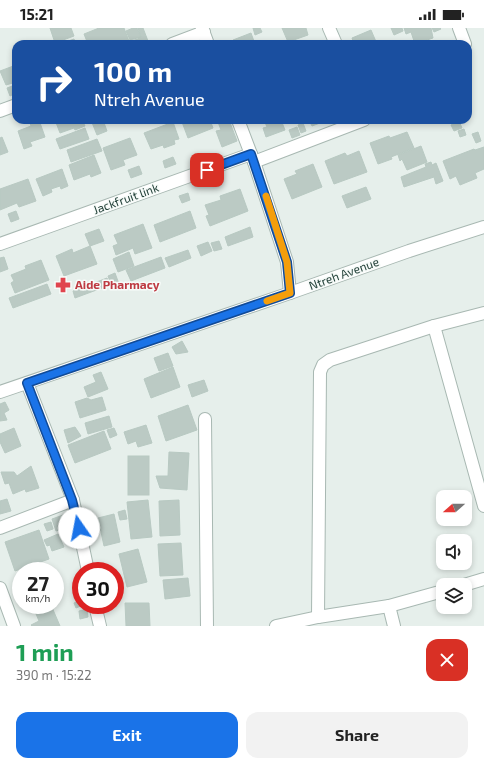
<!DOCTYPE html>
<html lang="en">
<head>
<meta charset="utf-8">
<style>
	:root { --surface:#fff; --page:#f2f2f2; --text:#222; --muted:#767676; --accent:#1a73e8 }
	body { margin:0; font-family:"Exo 2",sans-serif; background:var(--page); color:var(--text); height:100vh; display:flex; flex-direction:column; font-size:15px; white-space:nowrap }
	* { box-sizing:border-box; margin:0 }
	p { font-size:13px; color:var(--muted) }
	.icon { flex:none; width:22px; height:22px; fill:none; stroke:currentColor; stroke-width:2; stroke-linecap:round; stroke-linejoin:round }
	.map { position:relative; height:598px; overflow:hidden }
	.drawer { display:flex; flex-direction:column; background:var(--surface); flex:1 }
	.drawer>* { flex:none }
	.guide { position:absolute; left:12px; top:12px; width:460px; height:84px; border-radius:12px; box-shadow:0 2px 6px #0003; background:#1a4fa0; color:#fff; overflow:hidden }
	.needle { width:26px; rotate:249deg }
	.fabs { position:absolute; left:436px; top:462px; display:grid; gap:8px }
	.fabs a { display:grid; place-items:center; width:36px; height:36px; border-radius:8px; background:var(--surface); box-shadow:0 2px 6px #0003; font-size:20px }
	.speed { position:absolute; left:12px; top:534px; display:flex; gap:8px; font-size:20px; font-weight:700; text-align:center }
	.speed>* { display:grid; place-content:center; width:52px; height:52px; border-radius:50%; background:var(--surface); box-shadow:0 2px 6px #0003; line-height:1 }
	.speed small { font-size:10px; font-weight:400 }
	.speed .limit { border:6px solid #d22; background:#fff; color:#111 }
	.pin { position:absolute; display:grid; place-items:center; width:34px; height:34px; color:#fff; margin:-17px; border-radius:8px; box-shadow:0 2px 6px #0006 }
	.me { position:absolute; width:44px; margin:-22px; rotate:348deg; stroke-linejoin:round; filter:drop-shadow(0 0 3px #0008) }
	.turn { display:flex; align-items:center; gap:14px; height:84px; padding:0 16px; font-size:18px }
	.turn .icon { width:52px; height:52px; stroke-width:2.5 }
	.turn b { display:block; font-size:28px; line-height:34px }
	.round { display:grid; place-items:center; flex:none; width:42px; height:42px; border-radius:12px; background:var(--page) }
	.summary { display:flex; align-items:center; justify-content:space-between; height:68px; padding:0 16px }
	h1 { font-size:24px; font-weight:700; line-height:30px; color:#1e9e55 }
	.primary-button { display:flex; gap:8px; margin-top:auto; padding:8px 16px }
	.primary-button a { flex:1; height:46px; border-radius:12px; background:var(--accent); color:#fff; font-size:16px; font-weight:700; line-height:46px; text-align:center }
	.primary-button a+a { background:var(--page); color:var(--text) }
	.status { display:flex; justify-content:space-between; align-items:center; height:28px; padding:0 20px; background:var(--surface); direction:ltr }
	.status svg { height:11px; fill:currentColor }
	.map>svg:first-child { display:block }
</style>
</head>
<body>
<div class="status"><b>15:21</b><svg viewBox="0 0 49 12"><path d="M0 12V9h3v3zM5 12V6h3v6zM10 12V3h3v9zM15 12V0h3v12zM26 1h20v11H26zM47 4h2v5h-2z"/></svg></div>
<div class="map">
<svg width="484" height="598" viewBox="0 0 484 598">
	<rect width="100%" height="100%" fill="#e6efeb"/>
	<g fill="#bbcac4" stroke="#b8c9c2">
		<polygon points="50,0 71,0 74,8 55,15"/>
		<polygon points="99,0 124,0 129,13 122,16 114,16 114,14 109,16 88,16 84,6"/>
		<polygon points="133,0 137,0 141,9 130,12 126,3"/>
		<polygon points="138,0 143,0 148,13 141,16 138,10 141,9"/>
		<polygon points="253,0 260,0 262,4 255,7"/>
		<polygon points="282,0 306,0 308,7 288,14"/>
		<polygon points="391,0 402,0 403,3 394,7"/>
		<polygon points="404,0 431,0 433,10 415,16 411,4 406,6"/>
		<polygon points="432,0 440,0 441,1 434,4"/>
		<polygon points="371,2 377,16 354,16 352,10"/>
		<polygon points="251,5 255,16 234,16 233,12"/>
		<polygon points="74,11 76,16 60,16"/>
		<polygon points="138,11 140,16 132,16 131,13"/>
		<polygon points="16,37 16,54 6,57 0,43"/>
		<polygon points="15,57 16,65 10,68 7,60"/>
		<polygon points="39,92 45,109 30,114 32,118 24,121 18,103 31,98 30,95"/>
		<polygon points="55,92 82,92 85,98 75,102 74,100 60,105"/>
		<polygon points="91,92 103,92 107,103 97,107"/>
		<polygon points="186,92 210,92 213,100 188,110 182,94"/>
		<polygon points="223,92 229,92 237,113 222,119 216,103 221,102 218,94"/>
		<polygon points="264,92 281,92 285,102 266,109 263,100 267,99"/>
		<polygon points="309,92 328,92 312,98"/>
		<polygon points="459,93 462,100 454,103 451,97"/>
		<polygon points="173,94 179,111 174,112 175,116 164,120 163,117 151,121 144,105"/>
		<polygon points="303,95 306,103 301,105 298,97"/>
		<polygon points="297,99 300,107 292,110 289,102"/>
		<polygon points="85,100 89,111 60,121 56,111"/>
		<polygon points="464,101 466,107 460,109 458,103"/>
		<polygon points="407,104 414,120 391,129 392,131 378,136 370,115 389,108 390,110"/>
		<polygon points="478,104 481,113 476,115 472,106"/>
		<polygon points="2,109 8,124 0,127 0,110"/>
		<polygon points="130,110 137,127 123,132 125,137 111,142 103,120"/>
		<polygon points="97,111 102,123 71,134 67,122"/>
		<polygon points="421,118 427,134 407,142 402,131 400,133 398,127"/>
		<polygon points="484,119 484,141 475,145 477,150 460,157 456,148 450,151 443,133 474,121 475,122"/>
		<polygon points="359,123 367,144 334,156 325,133 345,125 347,128"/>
		<polygon points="94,127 101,145 91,149 90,146 74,152 69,137"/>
		<polygon points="173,129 176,136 165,140 163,133"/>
		<polygon points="431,134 432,137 436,135 443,153 436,156 434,149 404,159 401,149 426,139 425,136"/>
		<polygon points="313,136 322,159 292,171 284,151 297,146 295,143"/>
		<polygon points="139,138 142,146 131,150 128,142"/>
		<polygon points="62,141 68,158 61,161 60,158 51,161 52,164 43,168 36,151"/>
		<polygon points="28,151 36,173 19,179 17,175 0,182 0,161"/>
		<polygon points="366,159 371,171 347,180 342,168"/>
		<polygon points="240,161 248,183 210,198 206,188 209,187 205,177 221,172 220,168"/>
		<polygon points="188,165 190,172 182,175 179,168"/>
		<polygon points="16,183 19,191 11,194 8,186"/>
		<polygon points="190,183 196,200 160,214 154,197"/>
		<polygon points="143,196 152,220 135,226 133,220 116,227 113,218 118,216 114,207"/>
		<polygon points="250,199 253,209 228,218 225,209"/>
		<polygon points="99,201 104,213 90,218 85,206"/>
		<polygon points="219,213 222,221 214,223 211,215"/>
		<polygon points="208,214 212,223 201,228 197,218"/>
		<polygon points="90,218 97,236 64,248 56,228 72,221 73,225"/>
		<polygon points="188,222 191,230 169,239 165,230"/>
		<polygon points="129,224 134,238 118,244 113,231"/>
		<polygon points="4,229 8,241 0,244 0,230"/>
		<polygon points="161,229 165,240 131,253 126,242"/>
		<polygon points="41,232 49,252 15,265 11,255 14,253 11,247 26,241 25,238"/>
		<polygon points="115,245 119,256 112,259 108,248"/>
		<polygon points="107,250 110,257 75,270 73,263"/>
		<polygon points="47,256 51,266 13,280 9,270"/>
		<polygon points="182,313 188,324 176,326 172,319"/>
		<polygon points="168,325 173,338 159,343 154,330"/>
		<polygon points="173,339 180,359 151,370 144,351"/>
		<polygon points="101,344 108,361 88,369 84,359 96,354 93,347"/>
		<polygon points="204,352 208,363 192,369 188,357"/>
		<polygon points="102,369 106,382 80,390 75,374 87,370 91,372"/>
		<polygon points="5,374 9,382 4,385 7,392 0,393 0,376"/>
		<polygon points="188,377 197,402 166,413 158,388"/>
		<polygon points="109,388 112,399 88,406 85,395"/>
		<polygon points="146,397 152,415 138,419 136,413 128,416 124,404"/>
		<polygon points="75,399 81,408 68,415 64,402"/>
		<polygon points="14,400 21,418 5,425 0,414 0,406"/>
		<polygon points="114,400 117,407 110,410 107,402"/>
		<polygon points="104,403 111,421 75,435 68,417"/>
		<polygon points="169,424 189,425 187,462 160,460 156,448 168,448"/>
		<rect x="128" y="428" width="21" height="39"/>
		<polygon points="31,438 39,460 26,464 25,461 13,466 9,455 5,456 1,444 14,444 17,448"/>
		<polygon points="7,471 11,483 0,486 0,473"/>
		<polygon points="148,472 152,509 131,511 127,474"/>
		<polygon points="179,472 180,507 160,508 159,473"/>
		<polygon points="125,482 127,491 120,492 118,484"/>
		<polygon points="66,486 70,498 56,503 52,491"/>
		<polygon points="114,486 120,514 104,518 98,490"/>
		<polygon points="51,494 53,501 47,503 44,496"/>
		<polygon points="39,502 49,531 15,543 5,514"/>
		<polygon points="58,506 64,519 52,523 50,517 47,518 44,512"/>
		<polygon points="68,507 70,511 66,512 65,508"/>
		<polygon points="181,515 183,547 160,548 158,516"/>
		<polygon points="138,521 147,554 127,559 119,526"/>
		<polygon points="50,538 52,543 40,543 41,541"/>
		<polygon points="188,550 190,568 165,571 163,552"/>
		<polygon points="81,572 81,577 83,577 76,580 74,575"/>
		<polygon points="125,575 149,575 150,598 126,598"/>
		<polygon points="44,577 51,577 60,598 32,598 31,597 39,593 34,581"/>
		<polygon points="87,581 88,589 80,591 79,583"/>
	</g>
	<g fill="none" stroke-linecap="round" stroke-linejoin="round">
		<g stroke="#a8b8b2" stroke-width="14">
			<g id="minor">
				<polyline points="202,0 208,16"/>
				<polyline points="329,0 336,16"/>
				<polyline points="459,0 465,16"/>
				<polyline points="172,16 204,4"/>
				<polyline points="0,83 16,77"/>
				<polyline points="238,92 254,134 287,234 290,265"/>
				<polyline points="254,134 364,92"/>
				<polyline points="0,216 251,126"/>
				<polyline points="434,298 484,478"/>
				<polyline points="27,355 73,472 88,543"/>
				<polyline points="0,364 290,265 409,223 484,199"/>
				<polyline points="205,391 207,598"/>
				<polyline points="0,500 73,472"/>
				<polyline points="464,557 484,551"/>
				<polyline points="0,560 14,598"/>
				<polyline points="95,577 100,598"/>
				<polyline points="389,578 394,598"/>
				<polyline points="318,589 320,344 323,337 330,332 434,298 484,285"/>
				<polyline points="276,598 318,589 389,578 443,563"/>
			</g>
		</g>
		<use href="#minor" stroke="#fff" stroke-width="12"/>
	</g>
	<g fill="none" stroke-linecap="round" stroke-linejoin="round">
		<g stroke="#114b97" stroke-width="10">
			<polyline id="route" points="79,500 72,472 27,355 290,265 287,234 251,126 207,142"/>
		</g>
		<use href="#route" stroke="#1a73e8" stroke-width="7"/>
		<polyline stroke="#f59e0b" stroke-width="7" points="266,168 287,234 290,265 267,273"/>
	</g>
	<defs>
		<g id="pharmacy-bare" transform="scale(1.2)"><path d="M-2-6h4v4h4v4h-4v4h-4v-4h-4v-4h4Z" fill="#e0444e" stroke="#f7fbf9" stroke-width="2.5" paint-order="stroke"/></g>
	</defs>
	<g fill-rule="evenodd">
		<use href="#pharmacy-bare" x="63" y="257"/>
	</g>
	<g text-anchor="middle" stroke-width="3" stroke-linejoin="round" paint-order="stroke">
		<g font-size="12" fill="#24423a" stroke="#f7fbf9">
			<text transform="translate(126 171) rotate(-20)" y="4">Jackfruit link</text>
			<text transform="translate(344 246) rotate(-20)" y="4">Ntreh Avenue</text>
		</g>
		<g font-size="12" font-weight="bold" fill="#be3a42" stroke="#f7fbf9" text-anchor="start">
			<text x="75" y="261">Aide Pharmacy</text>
		</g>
	</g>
</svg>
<div class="fabs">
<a><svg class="needle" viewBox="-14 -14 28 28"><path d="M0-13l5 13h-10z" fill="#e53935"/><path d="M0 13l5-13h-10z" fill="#767676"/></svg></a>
<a><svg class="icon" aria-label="sound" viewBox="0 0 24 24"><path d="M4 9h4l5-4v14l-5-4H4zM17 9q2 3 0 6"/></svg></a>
<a><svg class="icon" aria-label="layers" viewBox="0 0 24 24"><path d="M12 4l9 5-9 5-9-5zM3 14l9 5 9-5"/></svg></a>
</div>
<div class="speed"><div>27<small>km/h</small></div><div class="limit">30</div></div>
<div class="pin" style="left:207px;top:142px;background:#d93025"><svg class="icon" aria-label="arrive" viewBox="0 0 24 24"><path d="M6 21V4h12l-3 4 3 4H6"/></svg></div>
<svg class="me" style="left:79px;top:500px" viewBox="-20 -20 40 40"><circle r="19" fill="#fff"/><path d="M0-13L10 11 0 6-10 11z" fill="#1a73e8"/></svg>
<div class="guide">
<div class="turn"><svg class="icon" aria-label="right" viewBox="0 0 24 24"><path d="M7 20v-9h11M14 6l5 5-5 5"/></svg><div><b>100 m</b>Ntreh Avenue</div></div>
</div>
</div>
<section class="drawer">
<div class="summary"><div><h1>1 min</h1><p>390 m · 15:22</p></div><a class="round" style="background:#d93025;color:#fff"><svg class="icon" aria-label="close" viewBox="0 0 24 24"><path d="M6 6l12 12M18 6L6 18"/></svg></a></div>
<div class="primary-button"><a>Exit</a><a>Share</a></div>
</section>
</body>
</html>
